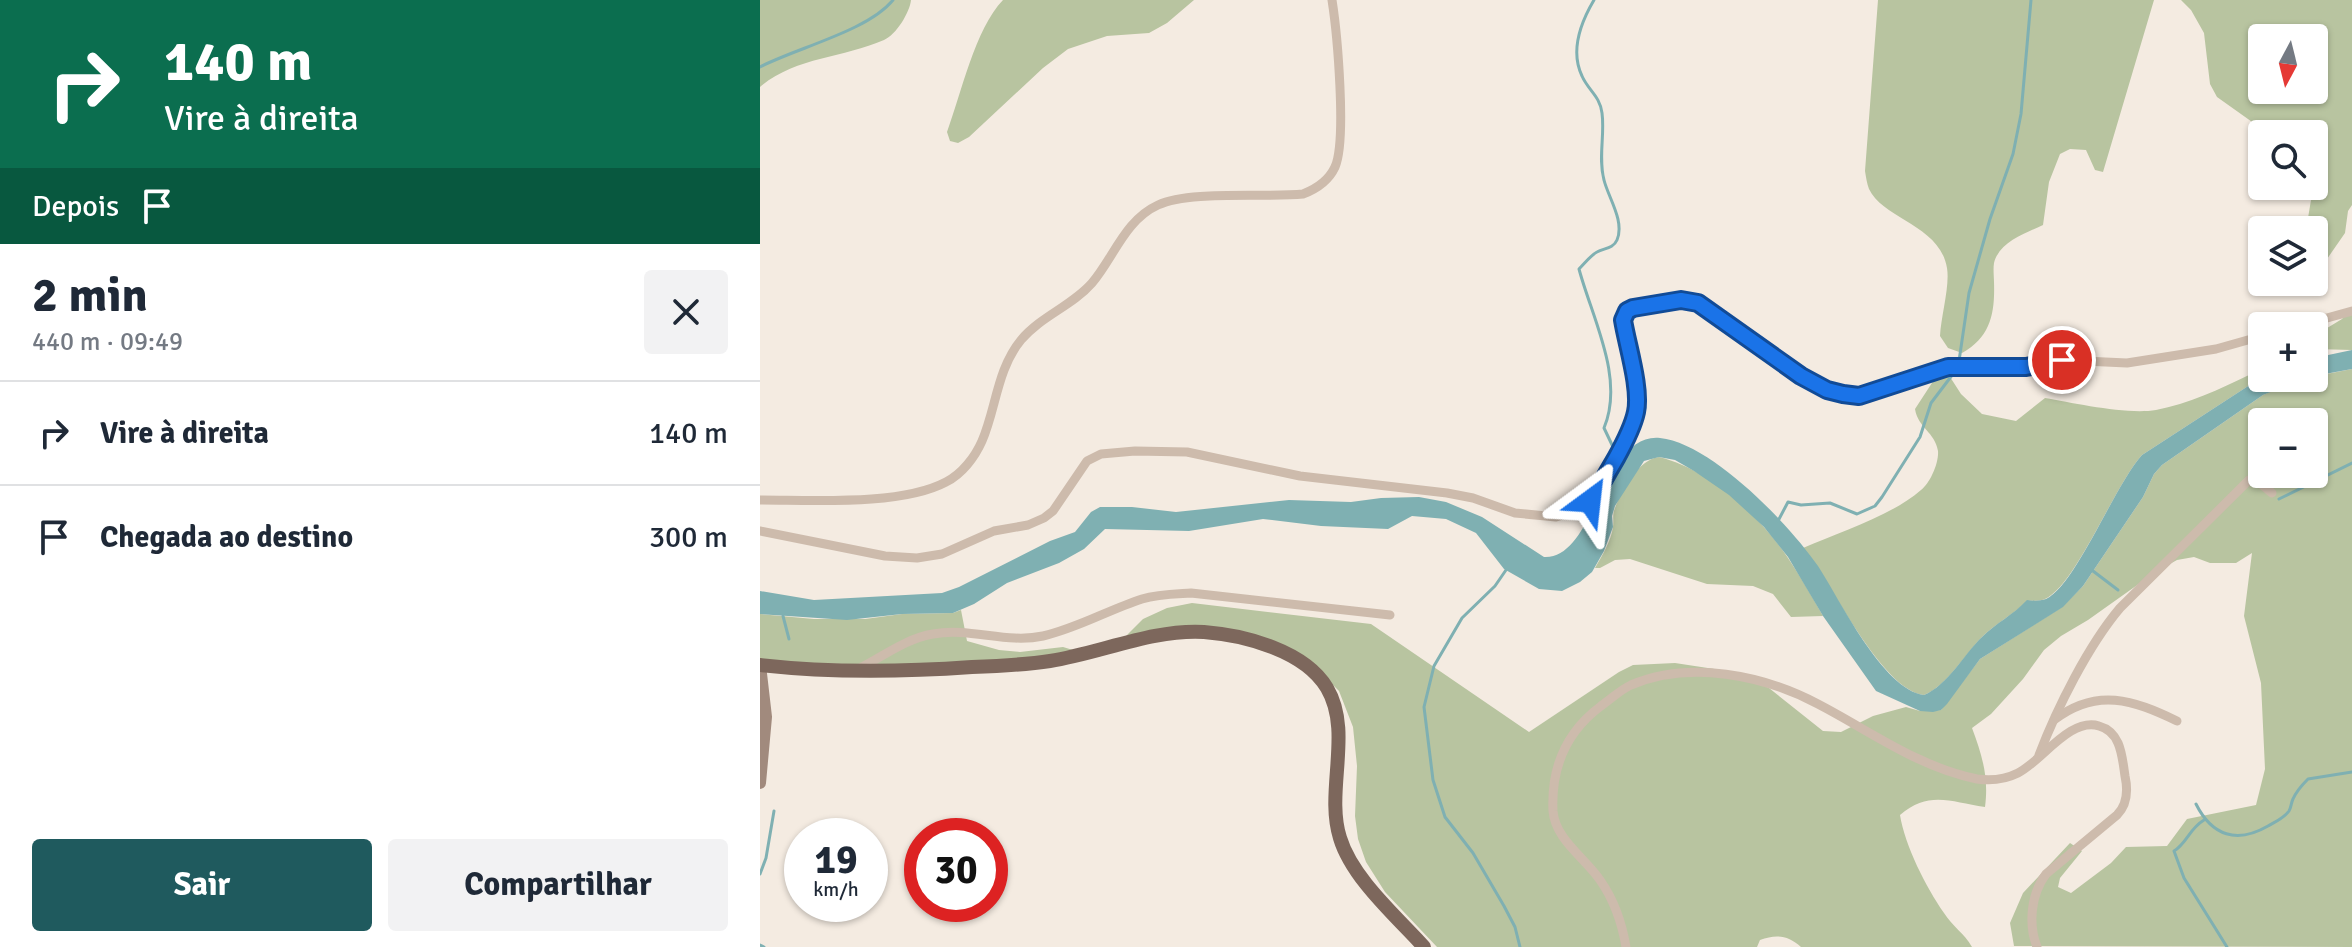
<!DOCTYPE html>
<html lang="pt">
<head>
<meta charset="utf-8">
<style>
	:root { --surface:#fff; --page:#f2f2f3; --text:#1f2937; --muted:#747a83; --line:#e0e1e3; --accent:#1f5a5e }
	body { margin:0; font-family:Signika,sans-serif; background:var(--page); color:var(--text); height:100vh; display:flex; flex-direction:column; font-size:30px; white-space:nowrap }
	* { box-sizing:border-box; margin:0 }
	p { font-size:26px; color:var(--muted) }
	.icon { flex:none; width:44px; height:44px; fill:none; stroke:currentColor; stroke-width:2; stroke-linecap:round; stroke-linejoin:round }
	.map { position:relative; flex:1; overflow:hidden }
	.panel { display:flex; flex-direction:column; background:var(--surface); width:760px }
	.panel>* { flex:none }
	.hud { background:#0b6e4f; color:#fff; overflow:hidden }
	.needle { width:52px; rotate:187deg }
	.fabs { position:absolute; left:1488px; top:24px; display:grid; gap:16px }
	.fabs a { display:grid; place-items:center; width:80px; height:80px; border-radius:8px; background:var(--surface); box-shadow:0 2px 6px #0004; font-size:40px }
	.speed { position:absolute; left:24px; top:818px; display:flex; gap:16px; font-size:40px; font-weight:700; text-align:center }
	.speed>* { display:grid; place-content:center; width:104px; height:104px; border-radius:50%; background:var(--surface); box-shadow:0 2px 6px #0004; line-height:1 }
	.speed small { font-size:20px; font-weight:400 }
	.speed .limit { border:12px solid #d22; background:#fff; color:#111 }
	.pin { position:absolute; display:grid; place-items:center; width:68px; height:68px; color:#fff; margin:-34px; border:4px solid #fff; border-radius:50%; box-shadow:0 2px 8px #0007 }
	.me { position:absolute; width:88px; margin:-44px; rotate:30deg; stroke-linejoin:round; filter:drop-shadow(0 0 6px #0008) }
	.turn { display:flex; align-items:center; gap:28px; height:168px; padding:0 32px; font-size:36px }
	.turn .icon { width:104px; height:104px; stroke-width:2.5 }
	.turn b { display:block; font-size:56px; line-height:68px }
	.then { display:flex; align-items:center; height:76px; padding:0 32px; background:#0003; gap:16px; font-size:30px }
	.round { display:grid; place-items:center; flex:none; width:84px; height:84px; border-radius:8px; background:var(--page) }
	.summary { display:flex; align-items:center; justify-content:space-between; height:136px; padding:0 32px }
	h1 { font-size:48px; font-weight:800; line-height:60px }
	.primary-button { display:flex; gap:16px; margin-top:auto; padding:16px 32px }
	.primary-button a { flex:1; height:92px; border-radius:8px; background:var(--accent); color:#fff; font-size:32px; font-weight:800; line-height:92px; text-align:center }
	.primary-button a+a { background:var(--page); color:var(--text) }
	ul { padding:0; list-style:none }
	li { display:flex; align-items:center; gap:24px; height:104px; padding:0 32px; border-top:2px solid var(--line) }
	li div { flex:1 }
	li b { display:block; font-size:30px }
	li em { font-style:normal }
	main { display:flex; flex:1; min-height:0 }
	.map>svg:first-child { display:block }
</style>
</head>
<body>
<main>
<section class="panel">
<div class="hud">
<div class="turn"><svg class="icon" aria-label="right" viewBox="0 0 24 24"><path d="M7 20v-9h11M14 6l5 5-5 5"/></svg><div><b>140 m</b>Vire à direita</div></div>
<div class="then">Depois<svg class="icon" aria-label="arrive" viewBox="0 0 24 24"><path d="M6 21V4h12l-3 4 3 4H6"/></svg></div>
</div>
<div class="summary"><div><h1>2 min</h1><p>440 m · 09:49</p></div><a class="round"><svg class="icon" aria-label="close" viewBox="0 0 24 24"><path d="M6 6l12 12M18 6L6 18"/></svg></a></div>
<ul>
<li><svg class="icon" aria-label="right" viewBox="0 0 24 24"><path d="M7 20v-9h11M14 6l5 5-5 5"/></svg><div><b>Vire à direita</b></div><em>140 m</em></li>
<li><svg class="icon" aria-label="arrive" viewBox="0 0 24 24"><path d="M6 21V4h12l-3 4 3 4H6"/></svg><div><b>Chegada ao destino</b></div><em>300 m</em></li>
</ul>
<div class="primary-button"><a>Sair</a><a>Compartilhar</a></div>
</section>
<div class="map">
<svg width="1592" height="947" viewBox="0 0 1592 947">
	<rect width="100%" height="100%" fill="#f4ebe1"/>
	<g fill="#b8c4a0" fill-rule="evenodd">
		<path d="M0,0H151C150,12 136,35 124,40C83,58 35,57 0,87Z"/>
		<path d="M243,0H434L407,23L389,33L347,36L308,49L283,68L209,137L198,143L190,141L187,132C201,94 215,29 243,0Z"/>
		<path d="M1118,0H1394L1343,172L1335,170L1326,150L1310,149L1300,154L1289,182L1283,225C1266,233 1239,242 1234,263C1233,269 1234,277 1234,282C1235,313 1231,337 1202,353L1188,348L1180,336C1181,316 1190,286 1187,268C1180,225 1123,219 1109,189C1107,184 1106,177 1105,171Z"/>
		<path d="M1421,0H1592V205L1588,211L1585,233L1558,272H1554V230H1546L1552,194L1547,186H1554V134H1515L1495,124L1457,97L1450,84L1444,33L1431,10ZM1502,38H1554V90H1502Z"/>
		<polygon points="1592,308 1592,350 1554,349 1554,336 1582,319"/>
		<path d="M1183,366L1201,394L1222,414L1256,421L1285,398C1314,403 1367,415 1396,410C1428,404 1460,389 1489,375L1499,379L1382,455C1354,486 1316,585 1285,599C1280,601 1272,601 1267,601C1253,615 1236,623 1222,637C1204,655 1188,685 1164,695C1121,690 1071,581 1043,548C1080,532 1131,516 1161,490C1170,483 1179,463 1178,451C1175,432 1158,428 1155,409Z"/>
		<path d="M1592,369V947L1254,946L1250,923L1263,893L1310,843L1322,851L1300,878L1298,887L1311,893L1351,863L1366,847L1407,846L1427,819L1496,805L1505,769L1501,683L1484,616L1492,553L1476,563H1450L1434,557L1417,560L1397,571L1328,620L1301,636L1284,650L1263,679L1231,714L1212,728C1222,755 1229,777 1225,807C1191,802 1169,790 1140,815C1145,846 1166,887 1184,913C1192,926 1204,933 1212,947H1041C1028,935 1016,934 1000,940L997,947H677L625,892L606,862L598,839L595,816L597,766L593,727L579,691L557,669L454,630L256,666L0,663V614L54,619H105L142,614L193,613L201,610L207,641L239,650L260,652L303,647L323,653L365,637L383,619L407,608L432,603L611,624L769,732L859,672L873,665L915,663L974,672L1009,688L1063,731L1081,732L1113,716L1146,707L1160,711L1181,710L1220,659L1302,607L1323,586L1383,497L1394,474L1402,465L1503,395L1536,380ZM1502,422H1554V474H1502Z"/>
		<path d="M899,457C949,469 1000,516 1028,558C1041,577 1052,597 1063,616L1031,617L1013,594L993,586L947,584L870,559L855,560L840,568H835C842,556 851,541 853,527C854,519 852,515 855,508C862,490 879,459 899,457Z"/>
	</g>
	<g fill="#7fb0b2">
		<polygon points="1592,350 1592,369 1554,376 1554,358"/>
		<path d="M1502,377L1545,378L1503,395L1402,465L1394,474L1383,497L1323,586L1303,607L1220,659L1187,704L1181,710L1173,712L1160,711L1116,691L1063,616L1028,557L1004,527L969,495L934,471L915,460L899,457L884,461L855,506L852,516L853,527L844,551L832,572L820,582L802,591L779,589L744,569L716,533L686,519L652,516L628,529L561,526L503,519L429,531L345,529L324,549L299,563L247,583L214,604L193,613L142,614L87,620L0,614V591L54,600L182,593L199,587L290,541L315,532L331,512L340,507H372L416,512L529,500L591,502L621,498L659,497L686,502L722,517L784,557C835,560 843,432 900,438C951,443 1029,524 1058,566C1079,598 1123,690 1164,695C1188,685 1204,654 1222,637C1236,623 1253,615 1267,600C1273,601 1280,601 1286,599C1316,585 1354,486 1382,455Z"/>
	</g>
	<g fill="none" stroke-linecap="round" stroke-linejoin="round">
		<g stroke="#7fb0b2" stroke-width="3">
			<path d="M834,0C821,22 810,51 822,76C828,90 840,96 842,113C845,135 838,158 844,180C848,197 865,221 857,240C853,249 844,248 837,252C831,255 824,264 819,269C832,318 865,378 844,428L854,449"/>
			<path d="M0,67C36,48 108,31 133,0"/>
			<polyline points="1199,361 1209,293 1230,219 1253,154 1261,114 1271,0"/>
			<polyline points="1519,499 1592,463"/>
			<polyline points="1018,521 1028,502 1041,505 1070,503 1097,514 1115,506 1122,497 1160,437 1171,403 1193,374"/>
			<polyline points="746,570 735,586 702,618 674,666 664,707 673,780 685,817 713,853 744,906 755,927 760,947"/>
			<polyline points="1333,571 1358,590"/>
			<polyline points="23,616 29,639"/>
			<path d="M1436,804C1452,836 1477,844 1508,826C1515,822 1524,818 1529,811C1531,808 1531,803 1533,799C1536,792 1542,785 1548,779L1592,772"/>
			<path d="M1444,820C1429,829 1427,843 1414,851L1424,878L1467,947"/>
			<polyline points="0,874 6,858 14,811"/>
			<polyline points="0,945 4,947"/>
		</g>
		<g stroke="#cdbbac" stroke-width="9">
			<polyline points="1538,326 1592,311"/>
			<path d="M0,500C52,500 141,506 186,482C202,474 215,457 222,441C236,409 237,369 261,340C281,316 312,306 332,283C354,257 365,220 398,205C430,190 504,198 543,194C556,189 569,180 575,167C587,140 577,32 572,0"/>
			<path d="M0,531L125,556L157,558L182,554L234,531L268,525L284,518L293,511L327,461L341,454L375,451L427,452L540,476L687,493L713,498L755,513L796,517L815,511L830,501L868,433L876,413L877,398L863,320L864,314C880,299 928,298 947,307L1041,376L1067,390L1099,396L1188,367L1243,368L1302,360L1367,363L1456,349L1502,336"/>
			<path d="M100,668C122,657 147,638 173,634C210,627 246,644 283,636C318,628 348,610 382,599C398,594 415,594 431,593L630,615"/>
			<path d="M1294,720C1337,687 1373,700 1417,721"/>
			<path d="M1279,755C1297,708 1328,646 1360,608L1489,480L1495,479L1512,493"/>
			<path d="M866,947C862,923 854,900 840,880C825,858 795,839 793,811C791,768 806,732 841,706C851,699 860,690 871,685C930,660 1003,675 1058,704C1110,731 1158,767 1217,779C1231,781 1244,780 1258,773C1282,761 1310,717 1339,726C1361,732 1362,756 1365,776C1368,790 1367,805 1357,815L1286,874C1271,894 1268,924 1277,947"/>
		</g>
		<polyline stroke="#a18a7d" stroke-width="12" points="0,665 6,717 0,783"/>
		<path stroke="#7d675c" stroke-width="14" d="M0,665C71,673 141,672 212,667C238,666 264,665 290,661C341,653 392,629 444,632C485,635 545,651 567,688C593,732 565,791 580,838C592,878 636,916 664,947"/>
	</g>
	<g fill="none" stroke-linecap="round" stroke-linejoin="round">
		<g stroke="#114b97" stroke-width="20">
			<path id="route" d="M830,501C844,480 871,436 876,412C881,388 867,345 863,320L867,311L873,308L921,300L938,303L1041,376L1067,390L1083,394L1099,396L1188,367H1266L1302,360"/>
		</g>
		<use href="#route" stroke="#1a73e8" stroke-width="14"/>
	</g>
</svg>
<div class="fabs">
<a><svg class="needle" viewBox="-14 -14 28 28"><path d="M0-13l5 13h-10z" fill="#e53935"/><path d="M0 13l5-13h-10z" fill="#747a83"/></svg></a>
<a><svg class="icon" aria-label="search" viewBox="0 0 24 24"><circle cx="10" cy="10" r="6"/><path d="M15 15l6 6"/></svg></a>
<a><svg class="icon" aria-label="layers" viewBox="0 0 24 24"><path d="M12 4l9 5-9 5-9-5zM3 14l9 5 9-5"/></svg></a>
<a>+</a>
<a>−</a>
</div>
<div class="speed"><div>19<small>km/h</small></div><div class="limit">30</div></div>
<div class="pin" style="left:1302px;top:360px;background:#d93025"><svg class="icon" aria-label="arrive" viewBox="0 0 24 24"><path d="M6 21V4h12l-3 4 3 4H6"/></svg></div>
<svg class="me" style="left:830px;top:501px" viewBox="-20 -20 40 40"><path d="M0-17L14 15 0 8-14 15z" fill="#1a73e8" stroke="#fff" stroke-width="4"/></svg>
</div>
</main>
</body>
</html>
